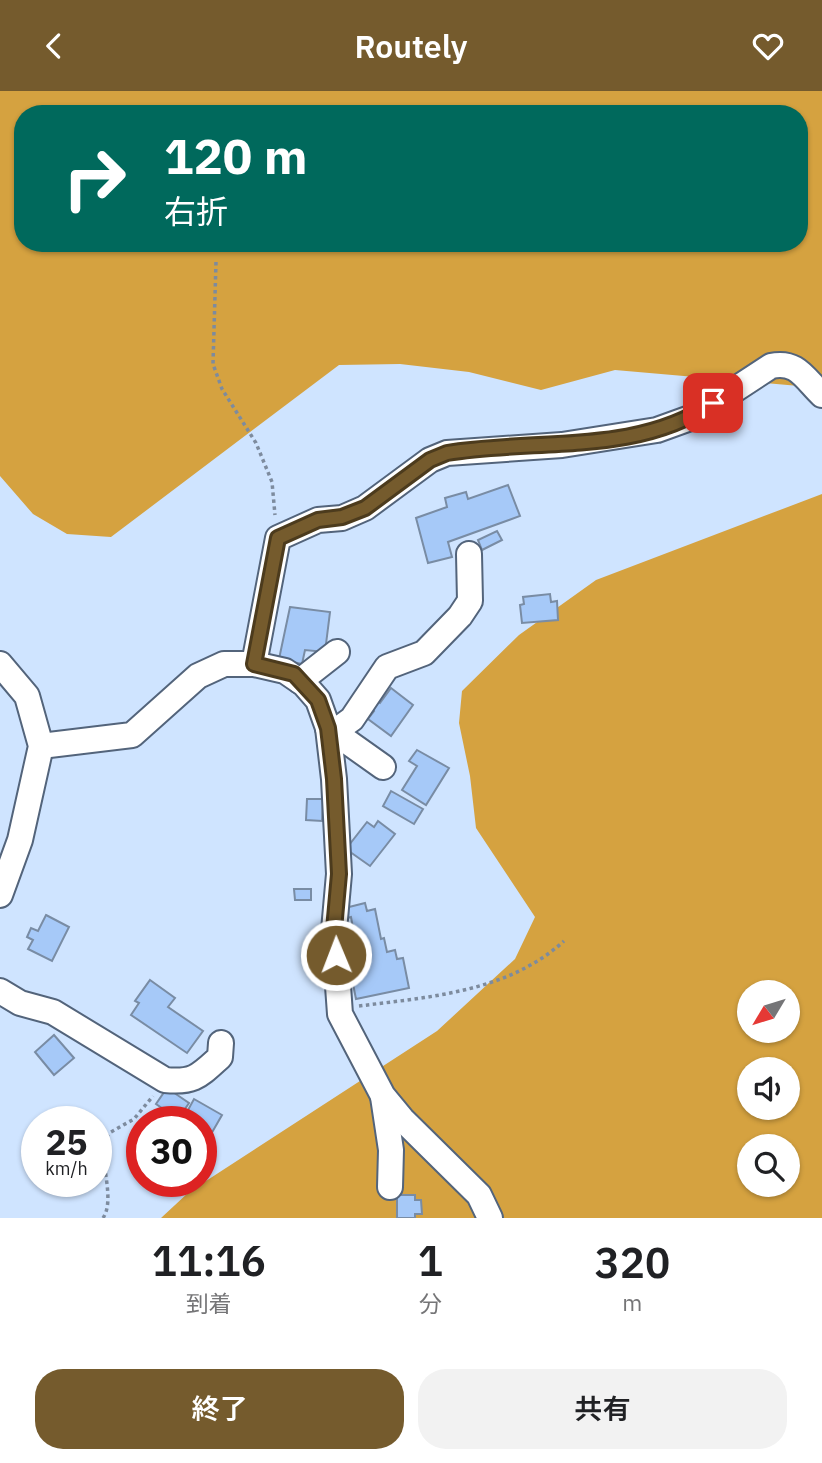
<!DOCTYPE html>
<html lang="ja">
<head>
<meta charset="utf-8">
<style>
	:root { --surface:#fff; --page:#f2f2f2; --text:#202124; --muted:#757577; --accent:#755b2d }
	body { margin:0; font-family:"IBM Plex Sans","Noto Sans JP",sans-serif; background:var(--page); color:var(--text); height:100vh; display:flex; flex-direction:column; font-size:26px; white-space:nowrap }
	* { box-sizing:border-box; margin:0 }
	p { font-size:23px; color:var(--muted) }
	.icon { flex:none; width:38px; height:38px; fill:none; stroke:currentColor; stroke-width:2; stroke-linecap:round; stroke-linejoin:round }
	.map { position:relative; height:1127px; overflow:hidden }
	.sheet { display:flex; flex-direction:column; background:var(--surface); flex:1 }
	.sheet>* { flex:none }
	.top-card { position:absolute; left:14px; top:14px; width:794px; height:147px; border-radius:28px; box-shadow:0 2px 5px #0004; background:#00695c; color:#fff; overflow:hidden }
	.needle { width:46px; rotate:232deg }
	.fabs { position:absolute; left:737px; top:889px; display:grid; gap:14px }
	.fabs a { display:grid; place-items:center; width:63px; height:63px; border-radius:50%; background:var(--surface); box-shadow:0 2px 5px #0004; font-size:35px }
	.speed { position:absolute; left:21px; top:1015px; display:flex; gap:14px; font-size:35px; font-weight:700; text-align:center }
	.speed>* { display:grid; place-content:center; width:91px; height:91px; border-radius:50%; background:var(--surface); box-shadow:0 2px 5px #0004; line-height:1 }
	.speed small { font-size:18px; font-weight:400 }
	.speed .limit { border:10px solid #d22; background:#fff; color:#111 }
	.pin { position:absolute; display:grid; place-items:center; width:60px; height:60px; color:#fff; margin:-30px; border-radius:14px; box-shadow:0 4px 10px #0006 }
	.me { position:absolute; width:77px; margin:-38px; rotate:359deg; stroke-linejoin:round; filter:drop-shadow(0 0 5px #0008) }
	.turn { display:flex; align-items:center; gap:24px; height:147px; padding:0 35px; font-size:32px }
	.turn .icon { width:91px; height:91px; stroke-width:2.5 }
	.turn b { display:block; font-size:49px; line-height:60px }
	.eta { display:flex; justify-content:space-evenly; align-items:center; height:119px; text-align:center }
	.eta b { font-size:42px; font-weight:600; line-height:49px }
	.button { display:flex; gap:14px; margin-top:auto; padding:14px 35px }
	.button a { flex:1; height:80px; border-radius:28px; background:var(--accent); color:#fff; font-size:28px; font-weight:600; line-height:80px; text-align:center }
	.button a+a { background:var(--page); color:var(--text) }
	header { display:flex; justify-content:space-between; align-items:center; height:91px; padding:0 35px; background:var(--accent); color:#fff; font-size:32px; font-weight:600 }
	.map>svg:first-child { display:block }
</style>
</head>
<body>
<header><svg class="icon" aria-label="back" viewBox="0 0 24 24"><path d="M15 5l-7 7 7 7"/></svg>Routely<svg class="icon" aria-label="heart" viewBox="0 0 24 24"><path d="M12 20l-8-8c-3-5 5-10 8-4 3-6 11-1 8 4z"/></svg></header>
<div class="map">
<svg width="822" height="1127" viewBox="0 0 822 1127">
	<rect width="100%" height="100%" fill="#cfe4ff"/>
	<g fill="#d5a240" fill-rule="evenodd">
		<path d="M0,0H822V297L615,279L541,299L469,281L400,273L339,274L111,446L67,443L33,423L0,385ZM23,23H800V152H23Z"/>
		<path d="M822,403V1127H161L189,1101L437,940L515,868L535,826L476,737L470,685L459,632L462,600L519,544L596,489ZM749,901H788V940H749ZM749,978H788V1017H749ZM749,1055H788V1094H749Z"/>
	</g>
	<g fill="#a6c9f8" stroke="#798ca4" stroke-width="2">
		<polygon points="508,394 520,425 448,451 452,466 428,472 416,427 447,416 445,407 466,401 468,408"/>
		<polygon points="497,440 502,449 482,459 478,449"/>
		<polygon points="550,503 551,511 557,510 558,529 522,532 520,514 524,513 523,506"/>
		<polygon points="290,516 330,521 325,561 305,559 302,573 279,568"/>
		<polygon points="391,597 413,614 391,645 368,628 374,620 370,616 375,609 380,612"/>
		<polygon points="417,659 449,677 426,714 402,699 417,675 409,670"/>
		<polygon points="391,700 423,718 414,733 383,715"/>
		<polygon points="307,708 323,708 322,730 306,729"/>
		<polygon points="378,730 395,743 370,775 346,758 367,731 374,736"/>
		<polygon points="294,798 311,798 311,809 295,809"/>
		<polygon points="365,812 367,820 375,818 381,848 384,847 387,861 395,859 397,868 403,867 409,897 356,908 350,878 360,876 351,826 347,827 345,817"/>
		<polygon points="46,824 69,836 52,870 28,858 33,849 27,846 31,837 38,840"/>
		<polygon points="150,889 175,907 168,916 203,940 187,962 131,924 139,912 135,910"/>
		<polygon points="54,944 74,967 54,984 35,961"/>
		<polygon points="167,997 189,1012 178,1028 156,1013"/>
		<polygon points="194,1008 222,1024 210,1045 201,1040 201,1031 182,1030"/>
		<polygon points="397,1104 415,1104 415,1109 421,1109 422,1123 415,1123 415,1127 397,1127"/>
	</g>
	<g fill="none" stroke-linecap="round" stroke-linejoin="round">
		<g stroke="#53647b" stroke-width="28">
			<g id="minor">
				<polyline points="0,573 27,605 41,655 20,749 0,804"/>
				<path d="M254,573L278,447L318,429L342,427L365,417L430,369L447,362L562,354L657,339L693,326L771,275C797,269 805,288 822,304"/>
				<polyline points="300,590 337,561"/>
				<polyline points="328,637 341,636 352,628 387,576 424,562 460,525 470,510 469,463"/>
				<polyline points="328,637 383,676"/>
				<polyline points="41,655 132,644 198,585 224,573 254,573 285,580 304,593 318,609 328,637 334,688 339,783 334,839 340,923 383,1005 402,1028 479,1104 490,1127"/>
				<path d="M0,900L20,912L53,921L165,989C194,992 199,985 220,966L221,952"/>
				<polyline points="383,1006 391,1059 390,1096"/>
			</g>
		</g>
		<g stroke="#7d8b9e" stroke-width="3.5" stroke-dasharray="3.5 3.5" stroke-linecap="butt">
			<polyline points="216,171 213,273 222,298 256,352 272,391 275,424"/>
			<path d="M359,915C430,906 508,901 564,850"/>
			<path d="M103,1127C115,1110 101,1071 102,1050L111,1041L134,1028L153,1005"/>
		</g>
		<use href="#minor" stroke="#fff" stroke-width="24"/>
	</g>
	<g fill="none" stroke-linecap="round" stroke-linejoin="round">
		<g stroke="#4c3b1d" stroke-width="18">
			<path id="route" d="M336,864L334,838L339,783L334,688L328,637L318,609L294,583L254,573L278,447L318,429L342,426L365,417L430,369L447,362C535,347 636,365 713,312"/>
		</g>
		<use href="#route" stroke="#755b2d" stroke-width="12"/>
	</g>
</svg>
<div class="fabs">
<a><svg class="needle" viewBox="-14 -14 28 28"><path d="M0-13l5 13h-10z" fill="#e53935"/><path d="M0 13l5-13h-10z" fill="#757577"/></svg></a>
<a><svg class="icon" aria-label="sound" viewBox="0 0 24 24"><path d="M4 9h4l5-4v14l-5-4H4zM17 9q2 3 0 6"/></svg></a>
<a><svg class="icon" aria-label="search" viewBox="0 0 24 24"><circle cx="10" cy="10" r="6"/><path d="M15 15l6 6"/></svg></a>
</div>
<div class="speed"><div>25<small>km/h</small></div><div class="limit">30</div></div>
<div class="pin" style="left:713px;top:312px;background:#d93025"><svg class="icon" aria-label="arrive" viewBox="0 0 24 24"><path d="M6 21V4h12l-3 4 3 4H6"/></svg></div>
<svg class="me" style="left:336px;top:864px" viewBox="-20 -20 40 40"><circle r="17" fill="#755b2d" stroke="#fff" stroke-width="3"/><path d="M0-11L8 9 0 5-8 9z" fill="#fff"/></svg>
<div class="top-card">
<div class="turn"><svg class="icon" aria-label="right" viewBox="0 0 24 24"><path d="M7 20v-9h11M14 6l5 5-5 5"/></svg><div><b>120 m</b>右折</div></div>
</div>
</div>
<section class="sheet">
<div class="eta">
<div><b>11:16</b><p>到着</p></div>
<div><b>1</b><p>分</p></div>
<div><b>320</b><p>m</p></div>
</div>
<div class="button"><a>終了</a><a>共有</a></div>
</section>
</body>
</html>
